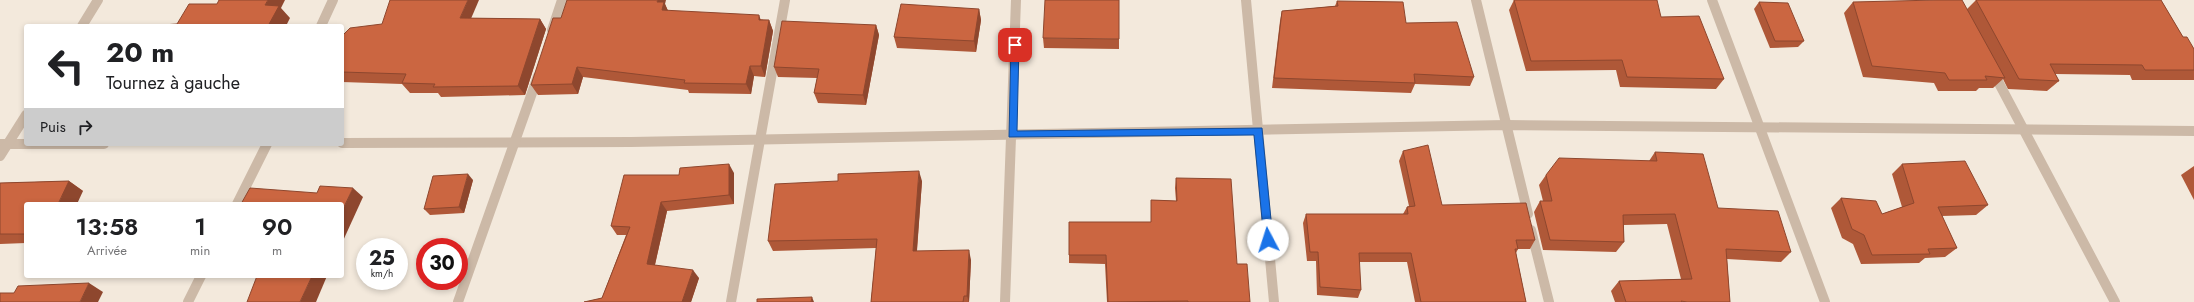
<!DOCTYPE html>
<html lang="fr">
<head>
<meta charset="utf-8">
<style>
	:root { --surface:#fff; --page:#f2f2f2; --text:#202124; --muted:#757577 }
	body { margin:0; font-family:Jost,sans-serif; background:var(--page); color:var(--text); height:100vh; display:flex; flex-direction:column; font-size:15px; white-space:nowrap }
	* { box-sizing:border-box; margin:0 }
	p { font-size:13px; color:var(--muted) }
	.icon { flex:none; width:22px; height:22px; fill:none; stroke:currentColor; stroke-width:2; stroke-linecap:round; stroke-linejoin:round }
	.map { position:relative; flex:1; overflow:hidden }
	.side { position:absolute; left:24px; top:202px; width:320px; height:76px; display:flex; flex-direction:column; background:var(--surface); border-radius:4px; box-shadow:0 2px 6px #0003 }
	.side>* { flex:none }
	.guide { position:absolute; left:24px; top:24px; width:320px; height:122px; border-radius:4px; box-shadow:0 2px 6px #0003; background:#fff; color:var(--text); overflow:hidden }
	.speed { position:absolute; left:356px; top:238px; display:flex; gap:8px; font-size:20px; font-weight:700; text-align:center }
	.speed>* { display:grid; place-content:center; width:52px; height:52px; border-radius:50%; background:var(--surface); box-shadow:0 2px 6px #0003; line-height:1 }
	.speed small { font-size:10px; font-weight:400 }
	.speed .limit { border:6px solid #d22; background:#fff; color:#111 }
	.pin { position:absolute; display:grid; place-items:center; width:34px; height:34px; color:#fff; margin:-17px; border-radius:8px; box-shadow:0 2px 6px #0006 }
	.me { position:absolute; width:44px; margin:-22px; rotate:355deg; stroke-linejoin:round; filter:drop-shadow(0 0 3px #0008) }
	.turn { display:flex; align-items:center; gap:14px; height:84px; padding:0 16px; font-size:18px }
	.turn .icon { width:52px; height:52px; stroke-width:2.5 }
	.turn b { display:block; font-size:28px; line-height:34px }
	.then { display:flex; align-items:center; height:38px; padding:0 16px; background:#0003; gap:8px; font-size:15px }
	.eta { display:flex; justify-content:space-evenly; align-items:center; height:68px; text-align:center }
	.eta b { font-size:24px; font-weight:600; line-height:28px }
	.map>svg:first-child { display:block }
</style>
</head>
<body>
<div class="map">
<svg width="2194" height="302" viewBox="0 0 2194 302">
	<rect width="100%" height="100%" fill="#f3e9dc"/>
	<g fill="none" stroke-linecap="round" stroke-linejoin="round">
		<g stroke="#ccb9a7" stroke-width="10">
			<polyline points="1246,0 1274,302"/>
			<polyline points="1476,0 1528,214"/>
			<polyline points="1712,0 1825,302"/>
			<polyline points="82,26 98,0"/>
			<polyline points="321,26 333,0"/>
			<polyline points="552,30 562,0"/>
			<polyline points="1993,72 2115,302"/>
			<polyline points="342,143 631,142 1506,125 2194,131"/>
			<polyline points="0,144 104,144"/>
			<polyline points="0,156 26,115"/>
			<polyline points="237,204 267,144"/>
			<polyline points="1531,230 1549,302"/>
			<polyline points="188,302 201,276"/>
			<polyline points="458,302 538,76"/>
			<polyline points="731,302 785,0"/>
			<polyline points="1005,302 1016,0"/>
		</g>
	</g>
	<g fill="#af5838">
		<polygon points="1514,0 1661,17 1724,79 1716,89 1620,87 1616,70 1526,71 1509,10"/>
		<polygon points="1976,0 2161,0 2183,37 2194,49 2194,80 2132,80 2130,75 2055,74 2059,81 2047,91 2008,89 2003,79 1993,88 1979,88 1976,91 1938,91 1934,83 1863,77 1844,13 1853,2 1967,9"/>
		<polygon points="1337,1 1406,23 1474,77 1470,86 1415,84 1411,93 1272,88 1280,21 1282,11 1335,6"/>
		<polygon points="1759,2 1804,41 1798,47 1770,48 1754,9"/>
		<polygon points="665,4 668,11 769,20 773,31 765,77 754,76 751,94 689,93 688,90 583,77 578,94 538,95 531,85 561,18"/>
		<polygon points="979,9 981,20 976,52 897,48 894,37"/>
		<polygon points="471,18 540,19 546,29 525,95 441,97 438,93 410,93 402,84 342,82 342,36"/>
		<polygon points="876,25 879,35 866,105 818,103 814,93 817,78 778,77 774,67"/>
		<polygon points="1043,38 1119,39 1119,49 1044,48"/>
		<polygon points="1403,151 1442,205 1535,240 1530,249 1518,249 1516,253 1526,302 1415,302 1407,262 1359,262 1361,290 1358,298 1317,295 1316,261 1307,261 1303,223 1306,214 1403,214 1407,207 1409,206 1399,161"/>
		<polygon points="1655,152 1718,208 1791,252 1781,262 1727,259 1730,302 1615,302 1611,291 1619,281 1681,279 1667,224 1624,225 1624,242 1616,252 1543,250 1534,212 1540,201 1543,201 1539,185 1546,175 1649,161"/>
		<polygon points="1902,164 1988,205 1976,215 1942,216 1957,248 1945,257 1925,258 1919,263 1861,264 1853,244 1842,238 1831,208 1841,198 1882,214 1902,207 1892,174"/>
		<polygon points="2194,166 2194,200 2181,175"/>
		<polygon points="734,173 734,204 667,211 655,265 699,278 691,302 584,302 602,298 626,235 617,235 611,226 679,175"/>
		<polygon points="1176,178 1237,264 1250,302 1107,302 1105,264 1069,263 1069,255 1151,222 1151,200 1176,201 1175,188"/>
		<polygon points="473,180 464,213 430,215 424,209"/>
		<polygon points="69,181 83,191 26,204 26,243 0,244 0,183"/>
		<polygon points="922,181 917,251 971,260 969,302 871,302 876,248 773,251 768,241"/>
	</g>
	<g fill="#8e472e">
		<polygon points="268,0 285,0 281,8 290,18 286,26 268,26 265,5"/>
		<polygon points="468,0 479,0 467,28 460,18"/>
		<polygon points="658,0 666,0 665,4 669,13 667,21 657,2"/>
		<polygon points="979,9 981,20 976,52 974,41"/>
		<polygon points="759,15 763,26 759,20"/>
		<polygon points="540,19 546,29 525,95 518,86"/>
		<polygon points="769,20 773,31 765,77 761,66"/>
		<polygon points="876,25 879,35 866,105 863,95"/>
		<polygon points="750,66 754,76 751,94 746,84"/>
		<polygon points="577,67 583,77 578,94 572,84"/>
		<polygon points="729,164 734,173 734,204 729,195"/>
		<polygon points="919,171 922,181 916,261 913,251"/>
		<polygon points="468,174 473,180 464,213 459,207"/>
		<polygon points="69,181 83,191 77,204 58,204"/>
		<polygon points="353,188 363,197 342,243 342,211"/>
		<polygon points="661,202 667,211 653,273 647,264"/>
		<polygon points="969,250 971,260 969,302 967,296"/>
		<polygon points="693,270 699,278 691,302 682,302"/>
		<polygon points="312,276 327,276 316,302 300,302"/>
		<polygon points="89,283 103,292 98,302 80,302"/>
		<polygon points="812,297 814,302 811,302"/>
	</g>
	<g fill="#cb6641" stroke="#8e472e">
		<polygon points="219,0 268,0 265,5 279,6 268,26 162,26 162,25 177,24 189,4 217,4"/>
		<polygon points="390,0 468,0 460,18 540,19 518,86 433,87 435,84 402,83 406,74 342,72 342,36 350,28 382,24"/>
		<polygon points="567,0 658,0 657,2 664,2 662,10 759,15 759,20 769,20 761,66 750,66 746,84 684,83 685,80 577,67 572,84 531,85 553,18 561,18"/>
		<polygon points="1045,0 1119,0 1119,39 1043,38"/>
		<polygon points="1514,0 1657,0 1661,17 1699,16 1724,79 1627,77 1622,60 1531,61"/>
		<polygon points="1937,0 1962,0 2005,78 1985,76 1987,80 1949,80 1945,73 1872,66 1853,2"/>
		<polygon points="1976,0 2161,0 2183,37 2187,37 2194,49 2194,70 2145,70 2142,65 2050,64 2059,81 2019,79"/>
		<polygon points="1337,1 1403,2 1406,23 1457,22 1474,77 1414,74 1415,83 1274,78 1282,11 1338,6"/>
		<polygon points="1759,2 1788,3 1804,41 1775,41"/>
		<polygon points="901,4 979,9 974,41 894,37"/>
		<polygon points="782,21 876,25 863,95 814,93 819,69 774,67"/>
		<polygon points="1428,145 1442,205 1526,203 1535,240 1516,240 1518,249 1515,249 1526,302 1421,302 1411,253 1359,253 1361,290 1320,287 1318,252 1310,252 1306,214 1408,214 1407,207 1415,206 1403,151"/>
		<polygon points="1655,152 1703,154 1718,208 1778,211 1791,252 1726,249 1730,302 1687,302 1681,301 1682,302 1626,302 1619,281 1692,279 1675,214 1623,215 1624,242 1550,240 1540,201 1552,201 1546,175 1559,158 1657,161"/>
		<polygon points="1965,161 1988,205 1938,207 1957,248 1928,249 1930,254 1872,255 1864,235 1852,229 1841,198 1876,201 1882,214 1914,203 1902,164"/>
		<polygon points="729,164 729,195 661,202 647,264 693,270 682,302 584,302 602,298 630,227 611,226 624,175 679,175 680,168"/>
		<polygon points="919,171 913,251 969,250 967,296 964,296 963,302 871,302 877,239 768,241 775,184 838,181 838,174"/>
		<polygon points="468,174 459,207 424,209 433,176"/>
		<polygon points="1176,178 1231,179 1237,264 1247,264 1250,302 1188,302 1188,301 1108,302 1106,255 1069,255 1069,222 1151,222 1151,200 1177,201"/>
		<polygon points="69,181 58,204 26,204 26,234 0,234 0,183"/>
		<polygon points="320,186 353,188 342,211 342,204 241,204 250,188 317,193"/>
		<polygon points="257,276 312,276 300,302 247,302"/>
		<polygon points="89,283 80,302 0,302 0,293 14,293 18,286"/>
		<polygon points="812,297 811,302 757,302 757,299"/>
	</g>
	<polygon fill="#1a73e8" stroke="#114b97" points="1015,42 1019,45 1017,131 1262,128 1273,240 1272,243 1268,244 1264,240 1254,135 1009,137 1011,45"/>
</svg>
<div class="speed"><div>25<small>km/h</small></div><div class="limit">30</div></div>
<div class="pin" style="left:1015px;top:45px;background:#d93025"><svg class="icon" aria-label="arrive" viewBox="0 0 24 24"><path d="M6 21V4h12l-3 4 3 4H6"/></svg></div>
<svg class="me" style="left:1268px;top:240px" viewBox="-20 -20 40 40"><circle r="19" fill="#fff"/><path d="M0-13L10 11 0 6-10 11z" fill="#1a73e8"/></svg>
<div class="guide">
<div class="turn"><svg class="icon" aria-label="left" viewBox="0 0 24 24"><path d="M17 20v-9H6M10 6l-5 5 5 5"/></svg><div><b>20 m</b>Tournez à gauche</div></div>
<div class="then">Puis<svg class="icon" aria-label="right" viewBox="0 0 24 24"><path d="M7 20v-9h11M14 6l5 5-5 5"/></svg></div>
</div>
<section class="side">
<div class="eta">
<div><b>13:58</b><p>Arrivée</p></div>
<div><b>1</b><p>min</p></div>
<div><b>90</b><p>m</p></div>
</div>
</section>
</div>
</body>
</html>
